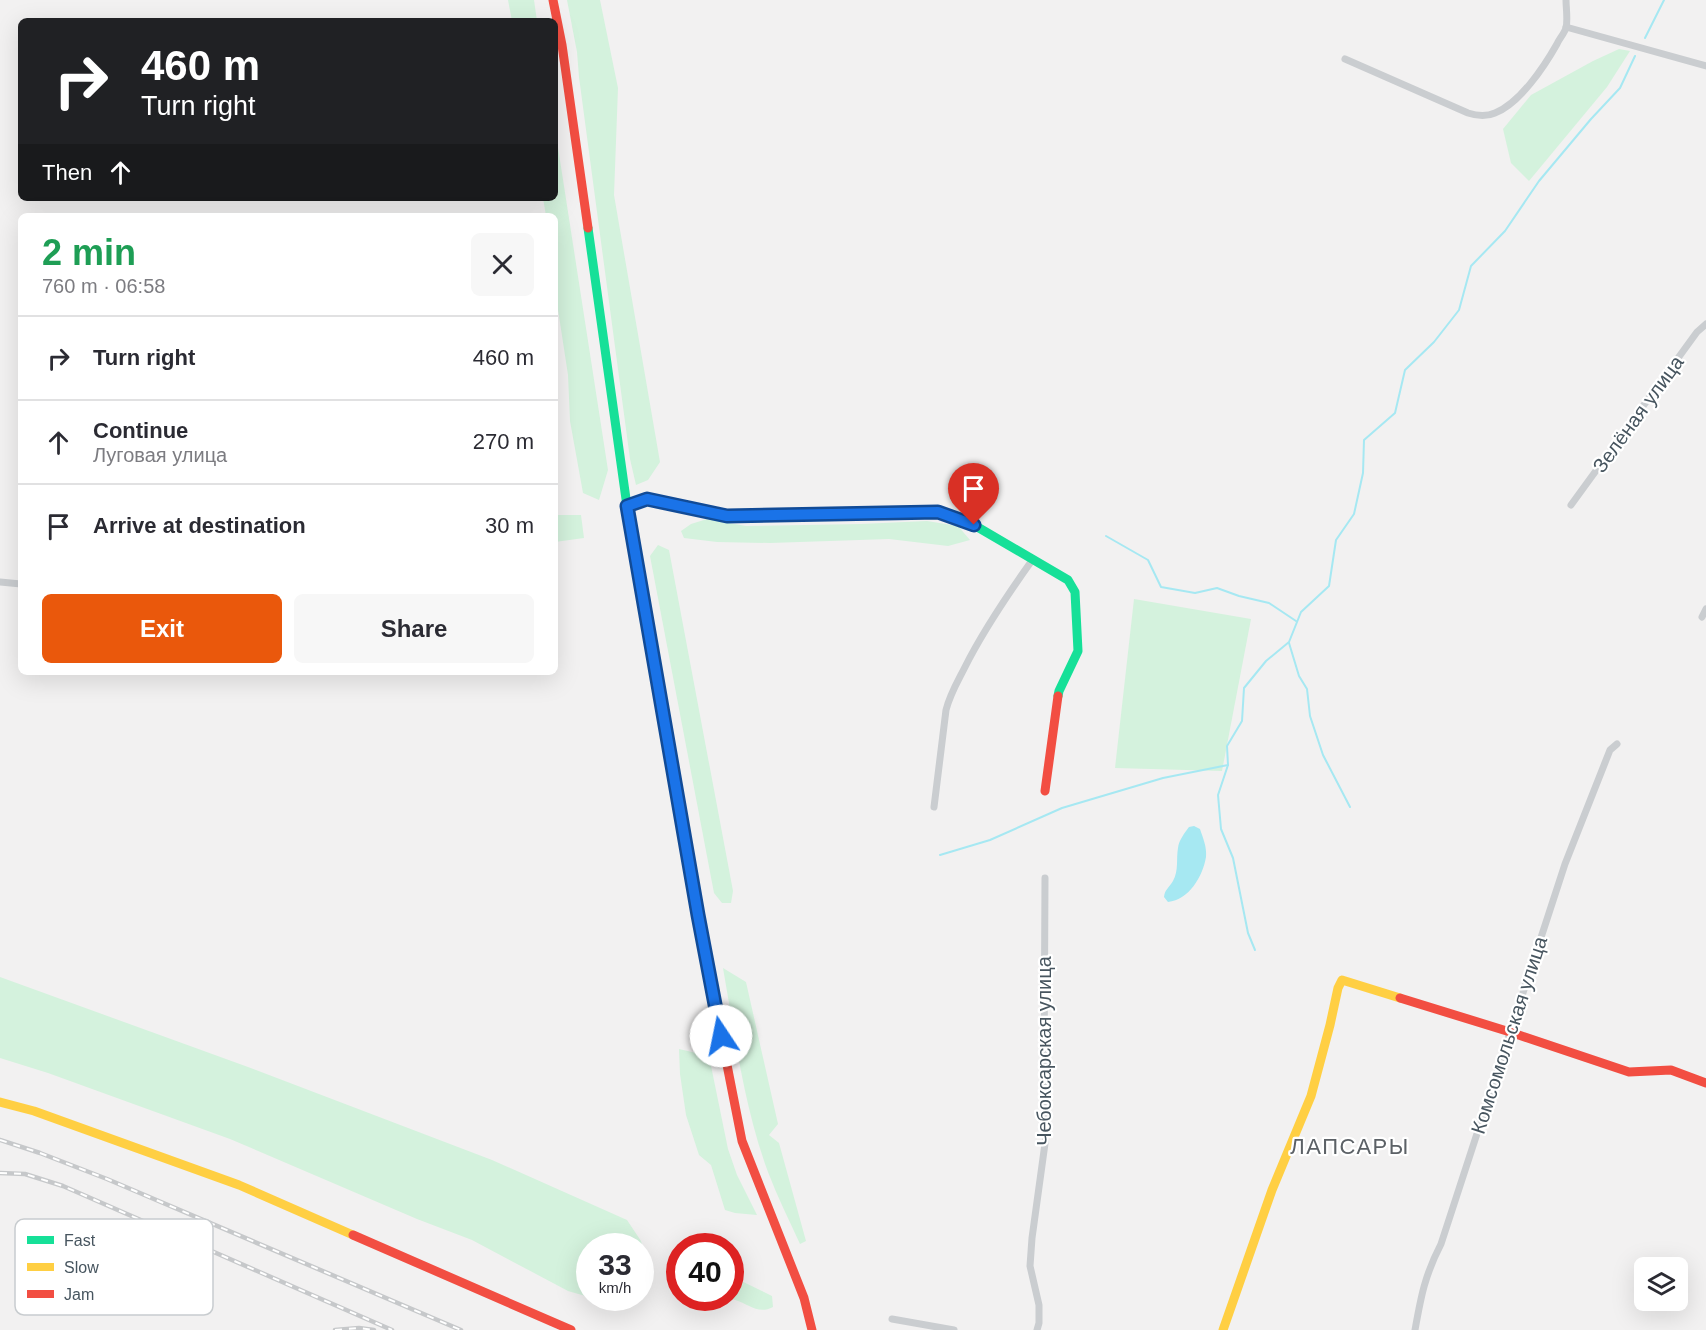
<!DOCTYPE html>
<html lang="en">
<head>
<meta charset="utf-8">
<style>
	:root { --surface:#fff; --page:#f7f7f7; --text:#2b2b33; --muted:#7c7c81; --line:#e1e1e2; --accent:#ea580c }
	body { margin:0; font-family:Helvetica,sans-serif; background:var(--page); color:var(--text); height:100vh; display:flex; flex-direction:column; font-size:22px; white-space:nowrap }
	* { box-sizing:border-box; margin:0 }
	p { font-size:20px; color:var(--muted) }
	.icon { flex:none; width:33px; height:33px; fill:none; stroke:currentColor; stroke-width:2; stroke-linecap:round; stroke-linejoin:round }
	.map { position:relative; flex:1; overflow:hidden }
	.details { position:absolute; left:18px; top:213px; width:540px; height:462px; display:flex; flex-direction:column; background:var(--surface); border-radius:9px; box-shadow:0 6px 24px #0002 }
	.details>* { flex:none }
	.guide { position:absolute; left:18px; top:18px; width:540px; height:183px; border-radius:9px; box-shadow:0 6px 24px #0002; background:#202124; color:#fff; overflow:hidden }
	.fabs { position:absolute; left:1634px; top:1257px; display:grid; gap:12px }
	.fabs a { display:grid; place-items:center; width:54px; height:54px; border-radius:9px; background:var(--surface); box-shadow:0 6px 24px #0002; font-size:30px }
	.speed { position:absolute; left:576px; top:1233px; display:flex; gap:12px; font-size:30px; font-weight:700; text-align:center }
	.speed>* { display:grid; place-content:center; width:78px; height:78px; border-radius:50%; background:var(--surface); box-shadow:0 6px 24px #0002; line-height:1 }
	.speed small { font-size:15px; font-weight:400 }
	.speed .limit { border:9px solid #d22; background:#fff; color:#111 }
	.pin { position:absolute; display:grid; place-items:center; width:51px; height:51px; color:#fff; margin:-62px -26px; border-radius:50% 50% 50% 0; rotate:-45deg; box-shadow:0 0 6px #0007 }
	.pin .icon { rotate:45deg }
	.me { position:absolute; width:66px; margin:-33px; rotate:349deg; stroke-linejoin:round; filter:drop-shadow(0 0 4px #0008) }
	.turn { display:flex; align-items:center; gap:21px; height:126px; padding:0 24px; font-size:27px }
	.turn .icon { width:78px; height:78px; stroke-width:2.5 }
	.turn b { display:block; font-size:42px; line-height:51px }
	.then { display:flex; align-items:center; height:57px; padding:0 24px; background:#0003; gap:12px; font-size:22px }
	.round { display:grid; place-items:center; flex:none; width:63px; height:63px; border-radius:9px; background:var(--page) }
	.head { display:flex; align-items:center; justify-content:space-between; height:102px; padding:0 24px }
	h1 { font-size:36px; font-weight:700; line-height:45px; color:#1e9e55 }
	.cta { display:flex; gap:12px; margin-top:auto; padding:12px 24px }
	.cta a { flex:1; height:69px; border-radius:9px; background:var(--accent); color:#fff; font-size:24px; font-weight:700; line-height:69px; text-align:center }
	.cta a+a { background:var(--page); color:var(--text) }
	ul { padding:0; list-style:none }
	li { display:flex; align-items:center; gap:18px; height:84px; padding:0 24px; border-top:2px solid var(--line) }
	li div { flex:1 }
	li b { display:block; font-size:22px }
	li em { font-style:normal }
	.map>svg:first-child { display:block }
</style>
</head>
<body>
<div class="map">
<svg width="1706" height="1330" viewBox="0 0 1706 1330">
	<rect width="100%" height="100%" fill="#f2f1f1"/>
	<g fill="#d4f2dd">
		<polygon points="508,0 534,0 537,21 512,21"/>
		<polygon points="567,0 600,0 618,88 614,195 660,462 648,480 636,485 630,459 579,77 577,52"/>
		<polygon points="1619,49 1630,51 1607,87 1529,181 1511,163 1503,129 1531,95 1593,61"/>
		<polygon points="555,128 608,470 599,500 583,493 570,421 568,375 555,290 555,216 546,216 543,198 555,198"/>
		<polygon points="555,515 581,515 584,538 555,542"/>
		<polygon points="707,519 746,526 861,524 927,521 958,526 970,540 948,546 889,539 770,543 717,542 684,538 681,531 691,524"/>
		<polygon points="658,545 669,550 733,891 731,903 722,903 714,893 650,556"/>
		<polygon points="1134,599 1251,619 1222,771 1115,768"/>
		<path d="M723,968L746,982L778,1124L769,1135L779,1143L806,1241L800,1244C789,1220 777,1196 768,1172C744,1107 735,1036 723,968Z"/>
		<polygon points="0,977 248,1067 492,1160 627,1220 641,1241 646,1259 643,1284 641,1286 640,1246 590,1246 589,1297 568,1291 472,1240 417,1219 230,1139 48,1073 0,1058"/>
		<polygon points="679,1049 709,1056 728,1149 737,1175 757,1215 735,1213 725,1210 711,1165 699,1155 686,1115 680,1074"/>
		<path d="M731,1276L772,1296L773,1307C758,1315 749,1304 735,1300C730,1298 725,1298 720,1298H730Z"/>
		<polygon points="592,1298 629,1298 620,1306"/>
	</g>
	<path fill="#a6e8f2" d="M1194,826L1200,829C1203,838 1207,847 1206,857C1203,876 1189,900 1168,902L1164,897C1165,889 1169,888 1173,881C1179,870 1176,859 1178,848C1179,840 1184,834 1189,827Z"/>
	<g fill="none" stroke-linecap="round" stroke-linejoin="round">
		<g stroke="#a6e8f2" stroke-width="2">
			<polyline points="1645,38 1664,0"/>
			<polyline points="1106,536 1148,560 1161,587 1195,593 1217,588 1239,596 1269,603 1296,621"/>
			<polyline points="1289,643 1299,676 1307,689 1310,716 1323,755 1350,807"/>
			<polyline points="1228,765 1218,795 1221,829 1233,858 1248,933 1255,950"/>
			<polyline points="940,855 990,840 1062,808 1163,778 1228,765 1227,746 1242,721 1244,688 1266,661 1289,642 1301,612 1329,586 1336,540 1354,514 1363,473 1364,440 1395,413 1405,370 1434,342 1459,310 1471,266 1505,231 1539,181 1591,119 1620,88 1635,56"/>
		</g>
		<g stroke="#cacdd0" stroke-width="7">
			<polyline points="1566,27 1706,66"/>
			<path d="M1345,59L1468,113C1477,116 1486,117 1495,113C1520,103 1544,67 1557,44C1559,39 1564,34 1566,28C1568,20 1566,8 1566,0"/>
			<polyline points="1571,505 1697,332 1706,324"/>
			<polyline points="0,582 21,584"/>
			<polyline points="1702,617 1706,609"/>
			<path d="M934,807L946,710C950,694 958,681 965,667C984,629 1008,594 1033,559"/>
			<polyline points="892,1319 954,1330"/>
			<polyline points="1037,1330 1039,1323 1039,1305 1030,1266 1032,1238 1047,1129 1044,1081 1045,878"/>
			<path d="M1415,1330C1421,1296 1425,1275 1441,1244L1565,864L1610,750L1617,744"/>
		</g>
		<g stroke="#16e098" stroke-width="9">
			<polyline points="588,228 627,506 635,552"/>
			<polyline points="873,513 938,512 974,525 1068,580 1075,592 1078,651 1059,691 1058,696"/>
		</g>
		<g stroke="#ffcf43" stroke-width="9">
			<polyline points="627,506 647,499 727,516 873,513"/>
			<polyline points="635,552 717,1014"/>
			<polyline points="0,1102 34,1111 239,1185 353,1235"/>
			<polyline points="1223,1330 1272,1190 1311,1096 1330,1025 1338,988 1342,980 1400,998"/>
		</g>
		<g stroke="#f24e42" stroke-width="9">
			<polyline points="553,0 562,45 588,228"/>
			<polyline points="1045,791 1058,696"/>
			<polyline points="1400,998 1510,1032 1629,1072 1671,1070 1706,1083"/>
			<polyline points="717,1014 742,1141 804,1298 812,1330"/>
			<polyline points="353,1235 571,1330"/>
		</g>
		<g stroke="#c6c8ca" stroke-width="4.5">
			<g id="rail">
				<polyline points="0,1140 40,1153 107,1179 461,1330"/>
				<polyline points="0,1173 25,1174 63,1186 392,1330"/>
				<polyline points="335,1330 359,1328 374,1330"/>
			</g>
		</g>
		<use href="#rail" stroke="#fff" stroke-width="2" stroke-dasharray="7" stroke-linecap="butt"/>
	</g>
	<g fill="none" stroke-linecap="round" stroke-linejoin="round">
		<g stroke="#114b97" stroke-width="15">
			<polyline id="route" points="721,1036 698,915 627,506 647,499 727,516 938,512 974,525"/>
		</g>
		<use href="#route" stroke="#1a73e8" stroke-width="10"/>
	</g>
	<g text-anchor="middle" stroke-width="4.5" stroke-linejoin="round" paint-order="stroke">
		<g font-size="20" fill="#47555f" stroke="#fff">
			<text transform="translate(1638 414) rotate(-54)" y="7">Зелёная улица</text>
			<text transform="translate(1509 1035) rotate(-72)" y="7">Комсомольская улица</text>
			<text transform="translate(1044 1051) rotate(-90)" y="7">Чебоксарская улица</text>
		</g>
		<g font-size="22" letter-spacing="1.5" fill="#5c6166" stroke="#fff">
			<text x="1350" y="1154">ЛАПСАРЫ</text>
		</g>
	</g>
	<rect x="15" y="1219" width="198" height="96" rx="9" fill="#fff" stroke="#c8cccf" stroke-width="1.5"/>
	<rect x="27" y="1236" width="27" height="8" fill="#16e098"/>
	<rect x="27" y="1263" width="27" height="8" fill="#ffcf43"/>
	<rect x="27" y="1290" width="27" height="8" fill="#f24e42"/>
	<g font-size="16" fill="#47555f">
		<text x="64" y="1246">Fast</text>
		<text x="64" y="1273">Slow</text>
		<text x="64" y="1300">Jam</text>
	</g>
</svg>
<div class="fabs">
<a><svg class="icon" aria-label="layers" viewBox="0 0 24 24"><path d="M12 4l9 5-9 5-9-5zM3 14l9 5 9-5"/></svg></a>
</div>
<div class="speed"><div>33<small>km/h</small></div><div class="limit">40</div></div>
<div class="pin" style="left:974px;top:525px;background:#d93025"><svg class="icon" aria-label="arrive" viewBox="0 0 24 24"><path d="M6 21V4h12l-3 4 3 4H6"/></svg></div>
<svg class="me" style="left:721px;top:1036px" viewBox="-20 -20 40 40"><circle r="19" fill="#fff"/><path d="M0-13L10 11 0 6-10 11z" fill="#1a73e8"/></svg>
<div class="guide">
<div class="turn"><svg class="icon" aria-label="right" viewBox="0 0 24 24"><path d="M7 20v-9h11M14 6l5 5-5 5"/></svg><div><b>460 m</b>Turn right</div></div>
<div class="then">Then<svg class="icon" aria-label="ahead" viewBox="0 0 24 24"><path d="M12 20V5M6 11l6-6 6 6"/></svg></div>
</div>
<section class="details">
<div class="head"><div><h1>2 min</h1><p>760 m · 06:58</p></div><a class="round"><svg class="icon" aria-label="close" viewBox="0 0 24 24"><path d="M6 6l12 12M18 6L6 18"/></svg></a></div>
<ul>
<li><svg class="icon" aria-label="right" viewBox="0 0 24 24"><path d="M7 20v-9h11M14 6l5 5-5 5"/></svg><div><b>Turn right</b></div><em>460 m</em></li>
<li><svg class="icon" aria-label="ahead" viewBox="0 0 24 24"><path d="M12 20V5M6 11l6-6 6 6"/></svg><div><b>Continue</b><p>Луговая улица</p></div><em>270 m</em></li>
<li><svg class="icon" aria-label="arrive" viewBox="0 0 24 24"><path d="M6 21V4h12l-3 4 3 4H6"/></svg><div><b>Arrive at destination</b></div><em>30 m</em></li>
</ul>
<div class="cta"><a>Exit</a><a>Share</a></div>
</section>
</div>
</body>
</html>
